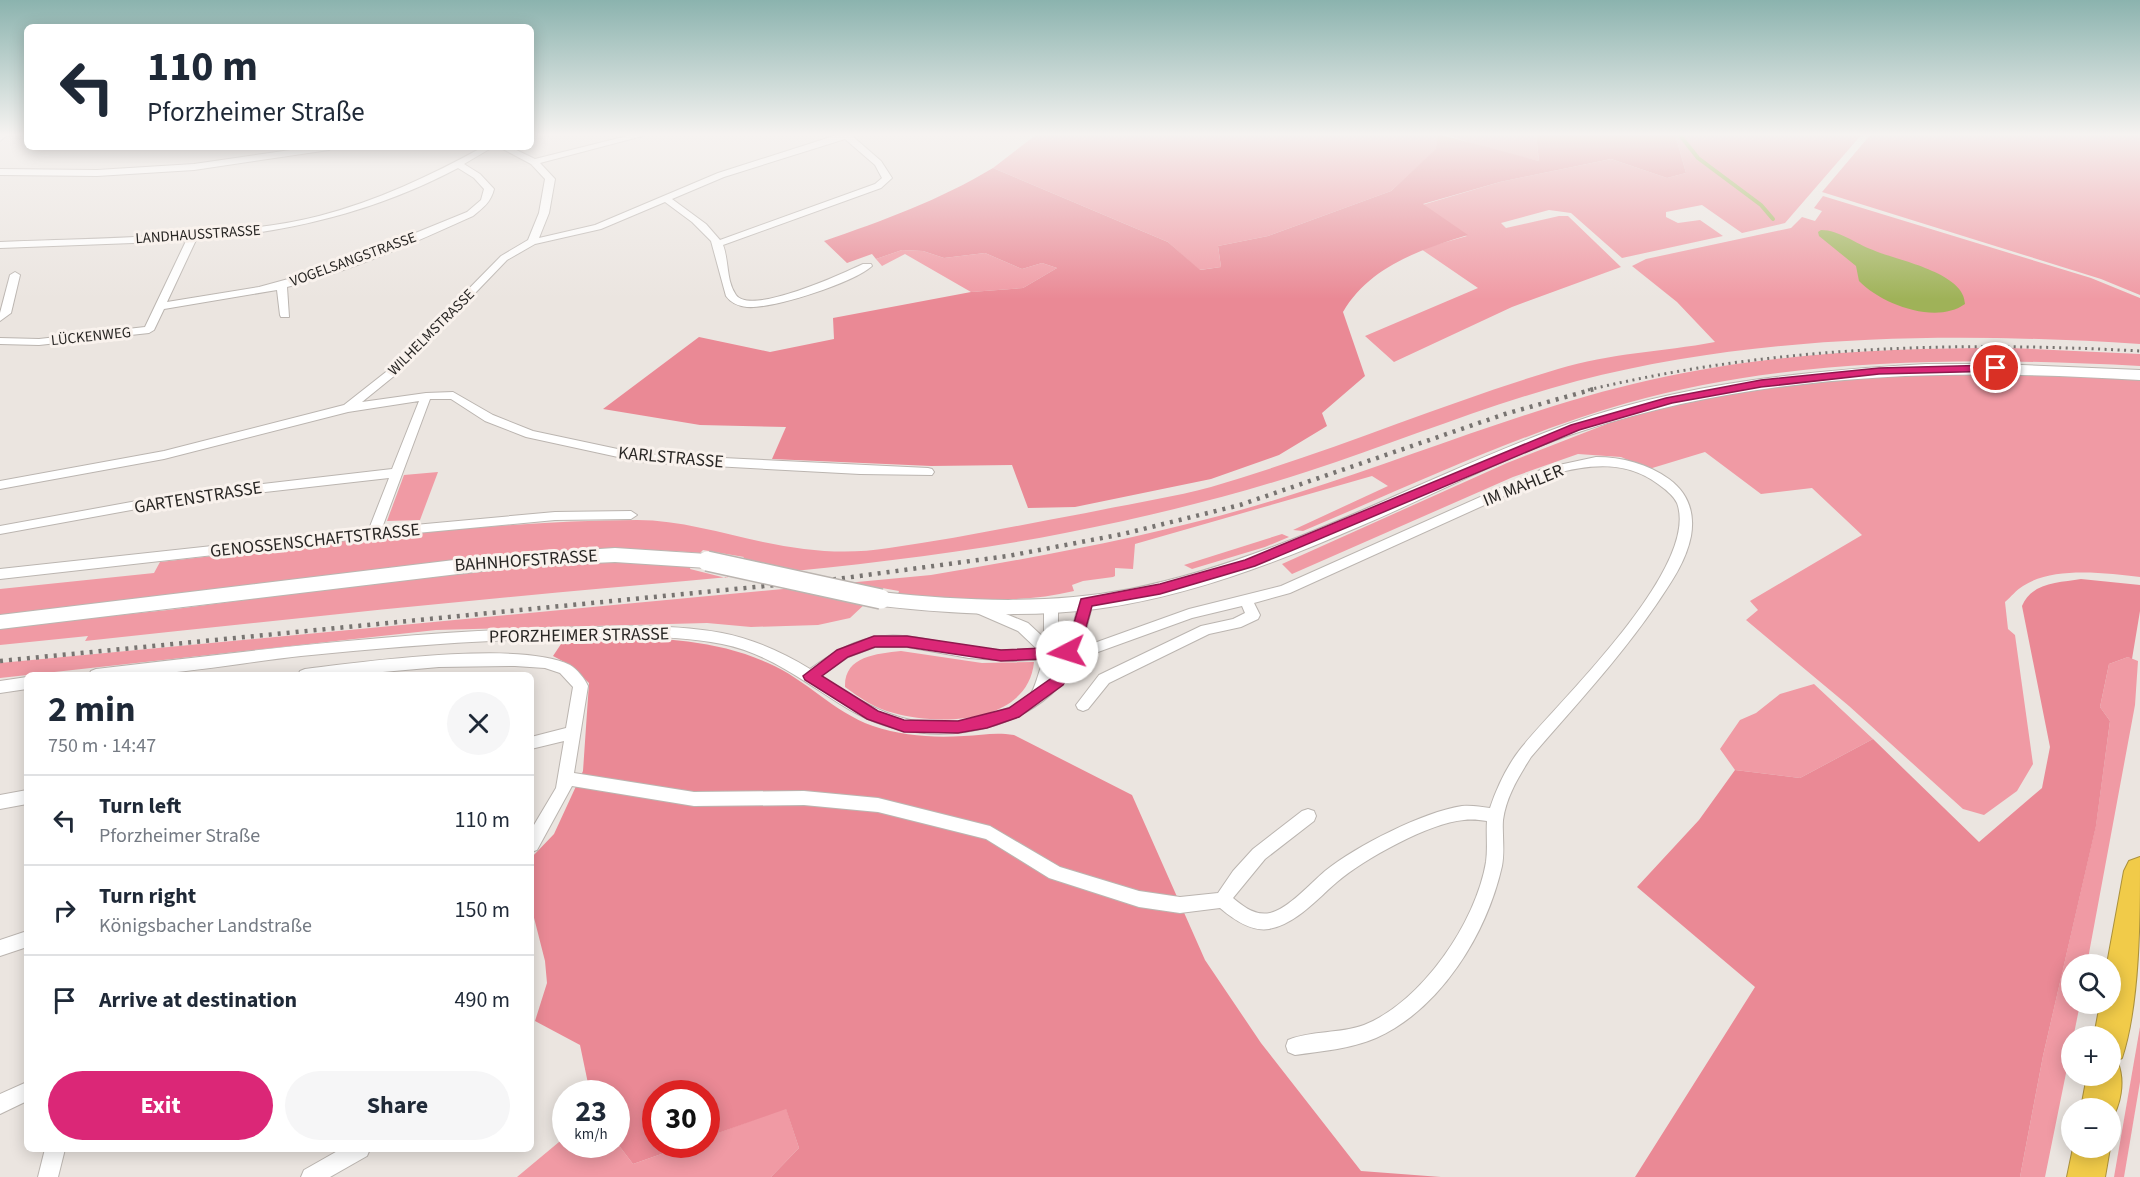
<!DOCTYPE html>
<html lang="en">
<head>
<meta charset="utf-8">
<style>
	:root { --surface:#fff; --page:#f6f6f7; --text:#1f2937; --muted:#747a83; --line:#e0e1e3; --accent:#db2777 }
	body { margin:0; font-family:"Source Sans 3",sans-serif; background:var(--page); color:var(--text); height:100vh; display:flex; flex-direction:column; font-size:22px; white-space:nowrap }
	* { box-sizing:border-box; margin:0 }
	p { font-size:20px; color:var(--muted) }
	.icon { flex:none; width:33px; height:33px; fill:none; stroke:currentColor; stroke-width:2; stroke-linecap:round; stroke-linejoin:round }
	.map { position:relative; flex:1; overflow:hidden }
	.panel { position:absolute; left:24px; top:672px; width:510px; height:480px; display:flex; flex-direction:column; background:var(--surface); border-radius:9px; box-shadow:0 3px 15px #0003 }
	.panel>* { flex:none }
	.guide { position:absolute; left:24px; top:24px; width:510px; height:126px; border-radius:9px; box-shadow:0 3px 15px #0003; background:#fff; color:var(--text); overflow:hidden }
	.buttons { position:absolute; left:2061px; top:954px; display:grid; gap:12px }
	.buttons a { display:grid; place-items:center; width:60px; height:60px; border-radius:50%; background:var(--surface); box-shadow:0 3px 15px #0003; font-size:30px }
	.speed { position:absolute; left:552px; top:1080px; display:flex; gap:12px; font-size:30px; font-weight:700; text-align:center }
	.speed>* { display:grid; place-content:center; width:78px; height:78px; border-radius:50%; background:var(--surface); box-shadow:0 3px 15px #0003; line-height:1 }
	.speed small { font-size:15px; font-weight:400 }
	.speed .limit { border:9px solid #d22; background:#fff; color:#111 }
	.pin { position:absolute; display:grid; place-items:center; width:51px; height:51px; color:#fff; margin:-26px; border:3px solid #fff; border-radius:50%; box-shadow:0 2px 6px #0007 }
	.me { position:absolute; width:66px; margin:-33px; rotate:265deg; stroke-linejoin:round; filter:drop-shadow(0 0 4px #0008) }
	.turn { display:flex; align-items:center; gap:21px; height:126px; padding:0 24px; font-size:27px }
	.turn .icon { width:78px; height:78px; stroke-width:2.5 }
	.turn b { display:block; font-size:42px; line-height:51px }
	.round { display:grid; place-items:center; flex:none; width:63px; height:63px; border-radius:32px; background:var(--page) }
	.head { display:flex; align-items:center; justify-content:space-between; height:102px; padding:0 24px }
	h1 { font-size:36px; font-weight:700; line-height:45px }
	.cta { display:flex; gap:12px; margin-top:auto; padding:12px 24px }
	.cta a { flex:1; height:69px; border-radius:36px; background:var(--accent); color:#fff; font-size:24px; font-weight:700; line-height:69px; text-align:center }
	.cta a+a { background:var(--page); color:var(--text) }
	ul { padding:0; list-style:none }
	li { display:flex; align-items:center; gap:18px; height:90px; padding:0 24px; border-top:2px solid var(--line) }
	li div { flex:1 }
	li b { display:block; font-size:22px }
	li em { font-style:normal }
	.map>svg:first-child { display:block }
</style>
</head>
<body>
<div class="map">
<svg width="2140" height="1177" viewBox="0 0 2140 1177">
	<rect width="100%" height="100%" fill="#ebe5e0"/>
	<g fill="#f09aa4">
		<polygon points="1037,134 1438,134 1437,149 1391,191 1268,236 1218,246 1221,267 1199,270 1168,242 993,168"/>
		<polygon points="1445,134 1536,134 1539,161 1484,148"/>
		<polygon points="1675,134 1862,134 1785,223 1742,233 1702,205 1666,212 1666,217 1678,223 1700,220 1723,236 1622,258 1571,213 1549,210 1501,223 1506,228 1559,216 1568,216 1621,267 1512,307 1394,362 1365,336 1478,288 1421,249 1467,236 1422,205 1500,182 1611,159 1667,178 1686,173"/>
		<polygon points="1871,134 2140,134 2140,295 2101,279 1822,192"/>
		<path d="M1823,196L2091,278L2140,298V344C1953,332 1760,334 1577,381C1486,405 1398,442 1309,471C1229,497 1147,517 1065,533C914,563 760,574 607,588C433,604 259,622 85,641L88,636L0,645V628L4,627L168,610L486,568L607,560L691,566L690,569L726,578L744,557L703,550L700,553C557,541 417,565 275,584C184,597 92,605 0,616V589L154,573L160,562C319,545 477,521 637,520C679,520 721,533 763,542C806,551 846,555 889,548C955,539 1020,525 1086,513C1128,504 1170,498 1211,487C1328,453 1441,404 1558,369C1610,353 1662,352 1715,342L1677,302L1632,266L1646,259L1791,228L1802,217L1815,221L1822,211L1814,208Z"/>
		<polygon points="902,250 923,251 944,258 985,253 1022,269 1042,263 1057,268 1023,288 971,292 905,254 882,266 876,259"/>
		<path d="M2010,348L2140,354V366C1971,357 1792,357 1627,403C1516,435 1410,486 1303,531L1293,530L1388,486L1372,476L1135,544L1133,569L1115,568V576L1113,577L1083,581L1072,585L1074,591C1016,605 957,599 898,594L899,591L882,588L850,618L818,625L751,627L707,623L436,630L0,678V663L931,575C1056,554 1180,531 1300,492C1417,455 1530,407 1650,380C1768,353 1889,348 2010,348Z"/>
		<path d="M1986,372L2140,380V577C2106,573 2053,566 2023,586C2016,590 2011,597 2005,602L2008,629L2015,635L2033,764L2017,791L1984,815L1963,809L1849,706L1746,620L1758,610L1750,601L1862,535L1812,488L1761,494L1705,452L1649,469L1621,457L1578,454L1513,477L1292,574L1282,564L1507,463L1630,415L1758,388L1866,377Z"/>
		<polygon points="438,472 420,520 387,521 404,475"/>
		<polygon points="1282,534 1289,537 1265,547 1192,569 1184,565"/>
		<path d="M901,651L982,663L1034,662C1028,724 940,726 894,713C876,709 860,698 845,687C844,656 876,654 901,651Z"/>
		<polygon points="2128,657 2138,661 2135,705 2087,964 2072,964 2072,1004 2080,1004 2045,1177 2020,1177 2043,1056 2096,825 2110,721 2100,707 2109,664"/>
		<polygon points="1814,684 1873,739 1800,778 1735,770 1720,749 1740,720 1756,713 1780,694"/>
		<polygon points="2140,1027 2140,1082 2124,1177 2114,1177"/>
		<polygon points="786,1108 799,1148 771,1177 517,1177 565,1137 566,1144 617,1143 633,1164 687,1145 706,1144 707,1137"/>
	</g>
	<g fill="#ea8995">
		<path d="M1438,134L1539,161L1536,134H1675L1686,173L1667,178L1611,159L1500,182L1423,204L1468,235C1421,249 1369,267 1343,312L1365,376L1322,413L1327,426L1279,455L1211,479L1075,507L1028,508L1012,465L931,466L772,459L786,427L700,425L603,409L699,337L770,352L834,339L833,318L971,292L1023,288L1057,268L1042,263L1022,269L985,253L944,258L923,251L902,250L876,259L872,254L847,263L824,241C882,221 940,200 993,168L1168,242L1200,270L1221,267L1218,246L1268,236L1391,191L1436,149Z"/>
		<path d="M2081,579L2140,585V611L2132,659L2128,657L2109,664L2100,707L2110,721L2096,826L2043,1056L2020,1177H1635L1755,987L1637,887L1699,820L1735,770L1800,778L1873,739L1979,842L2042,788L2050,747L2022,606C2032,582 2058,583 2081,579Z"/>
		<path d="M565,638C634,638 703,634 768,663C806,679 833,712 873,726C903,736 933,738 964,736C982,735 996,732 1014,735L1132,795L1205,960L1261,1043L1361,1171L1441,1177H771L799,1148L786,1109L707,1137L706,1094H656V1144L687,1145L633,1164L617,1143L616,1094L590,1093L580,1045L535,1021L547,983L545,961L531,906V858L554,834L583,771L589,683L570,665L553,656Z"/>
	</g>
	<path fill="#9fb258" d="M1821,230C1839,230 1856,244 1873,250C1895,260 1965,272 1965,304C1936,325 1881,304 1859,281L1856,266L1819,236L1818,232Z"/>
	<g fill="none" stroke-linecap="round" stroke-linejoin="round">
		<polyline stroke="#9fb258" stroke-width="4" points="1679,134 1698,158 1761,205 1773,219"/>
		<g stroke="#bbb5b0" stroke-width="2">
			<g id="street">
				<polygon points="0,134 8,134 0,141"/>
				<path d="M635,134H650L540,163L555,179L549,213L539,238L595,225L718,173L840,134H850L881,161L892,178L881,188L723,245C729,260 726,281 736,295C751,316 844,273 863,264H871L872,266C853,283 773,309 747,307C738,306 731,303 726,296L711,241L692,222L665,202L601,229L535,244L507,260L399,372L362,402L426,393L453,392L493,415L533,431L641,454L928,468L932,469L934,472L932,475L860,474L641,462L526,437L485,421L451,399H430L382,528L555,512L631,511L637,515L631,519L555,520L374,537L0,579V569L369,529L389,478L175,502L0,534V526L175,494L392,469L419,401L348,412L164,459L0,489V481L164,451L344,405L391,368L501,256L528,240L539,213L545,179L531,164L499,147H510L535,159ZM845,139L875,165L882,178L875,184L720,240L706,224L672,199L724,177Z"/>
				<polygon points="311,147 333,147 329,150 194,170 97,176 0,175 0,169 97,170 194,164"/>
				<path d="M483,147H493L464,164L480,174L494,189C491,202 483,208 473,216C413,243 352,271 287,287L289,317H281L280,315L277,290L164,309L154,330L149,333L39,345L0,344V338L39,339L145,327L186,241L0,248V242C64,239 129,239 192,233C234,230 277,227 319,216C377,201 430,176 483,147ZM458,168L474,178L484,189L481,200L467,212L332,267L259,287L167,302L196,240C289,232 375,212 458,168Z"/>
				<polygon points="15,272 20,275 11,313 0,321 0,313 10,275"/>
				<path d="M1596,457C1622,457 1648,464 1669,479C1688,493 1695,513 1691,536C1686,562 1670,584 1656,605C1619,659 1574,707 1531,757C1519,776 1506,797 1503,820C1502,835 1505,850 1502,866C1487,933 1441,1009 1376,1038C1350,1049 1322,1051 1295,1055L1288,1052L1286,1046L1288,1040C1312,1030 1340,1034 1364,1025C1422,1002 1476,922 1486,862C1488,848 1486,834 1487,821C1480,820 1472,819 1464,820C1429,823 1364,859 1337,882C1317,899 1296,924 1269,929C1251,932 1233,919 1220,908L1180,913L1139,907L1049,878L986,839L878,812L804,805L694,806L572,786L537,850L531,852V830L556,788L564,741L531,749V737L566,728L573,687L560,673L545,668L515,666L439,667L349,675H298L300,671L305,669C363,662 521,640 570,665C577,669 585,679 588,686L574,773L694,792L804,791L878,798L990,826L1060,867L1139,891L1180,897L1218,893L1233,871L1253,849L1302,811L1308,809L1314,811L1316,816L1314,821L1265,859L1233,898C1244,907 1255,916 1270,913C1288,909 1311,883 1325,871C1356,846 1423,812 1462,806C1471,805 1481,807 1490,808C1497,787 1508,764 1522,747C1560,700 1701,567 1677,503C1673,495 1665,489 1658,484C1626,460 1590,464 1553,474L1290,593L1254,603L1260,615L1258,619L1241,627L1209,634L1109,683L1088,709L1083,711L1078,709L1076,705L1099,675L1201,626L1233,619L1245,613L1242,606L1192,618L1098,652L1056,659L1013,661L969,658L907,647H875L848,657L821,676C877,713 919,736 988,715C1000,711 1019,706 1029,696C1036,688 1038,672 1043,662H1053L1055,666L1051,677L1064,659H1074L1076,663C1059,694 1029,714 996,725C947,740 894,736 850,710C808,685 772,654 722,644C671,634 618,637 566,638C477,640 389,647 301,656C248,662 194,672 141,675C124,676 106,675 89,675L91,671L96,669C248,651 400,632 554,628C609,627 667,623 722,633C753,639 782,652 810,669C830,655 848,643 871,638C902,630 938,643 968,647C991,651 1014,651 1037,649L1018,631L972,611L970,607L972,603L977,602L1028,623L1056,649L1097,642L1189,609L1281,586L1545,468Z"/>
				<polygon points="1086,597 1093,602 1086,630 1084,634 1074,634 1072,630 1079,602"/>
				<polygon points="1051,601 1058,606 1058,631 1056,635 1046,635 1044,631 1044,606"/>
				<polygon points="27,677 27,689 0,693 0,681"/>
				<polygon points="27,790 27,804 0,809 0,795"/>
				<polygon points="27,931 27,947 0,956 0,940"/>
				<polygon points="27,1082 27,1101 0,1114 0,1094"/>
				<polygon points="45,1149 65,1149 58,1177 38,1177"/>
				<polygon points="341,1149 370,1149 367,1156 330,1177 301,1177 304,1170"/>
			</g>
		</g>
		<g stroke="#bbb5b0" stroke-width="2">
			<g id="secondary">
				<path d="M1926,364H1998L2140,370V380C1952,368 1765,372 1585,430C1509,454 1436,494 1363,525C1278,562 1188,597 1096,609C1024,618 953,614 881,606L874,604L871,599L874,594L881,592C964,601 1048,605 1130,589C1285,558 1421,477 1568,424C1682,383 1806,371 1926,364Z"/>
				<polygon points="615,548 707,554 714,556 717,561 714,566 707,568 615,562 524,566 0,629 0,615 479,557"/>
			</g>
		</g>
		<g stroke="#ab913c" stroke-width="2">
			<g id="highway">
				<path d="M2140,857C2140,917 2140,1003 2122,1058L2114,1062L2118,1063C2125,1081 2121,1106 2110,1121V1108H2081L2087,1076H2110V1036H2094L2100,1004H2110V964H2107L2124,871L2129,861Z"/>
				<polygon points="2073,1148 2110,1148 2105,1177 2067,1177"/>
			</g>
		</g>
		<use href="#street" fill="#fff" fill-rule="evenodd"/>
		<use href="#secondary" fill="#fff" fill-rule="evenodd"/>
		<use href="#highway" fill="#f1cb49" fill-rule="evenodd"/>
		<path stroke="#787471" stroke-width="3" stroke-dasharray="2 4.5" stroke-linecap="butt" d="M1588,390C1772,346 1951,341 2140,351"/>
		<polyline stroke="#787471" stroke-width="4.5" stroke-dasharray="3 6" stroke-linecap="butt" points="0,661 837,579 1008,556 1123,534 1240,505 1505,414 1594,389"/>
		<g stroke="#bbb5b0" stroke-width="16" stroke-linecap="butt">
			<g id="street-bridge">
				<polyline points="1069,663 1079,630"/>
				<polyline points="1048,666 1051,631"/>
			</g>
		</g>
		<g stroke="#bbb5b0" stroke-width="22" stroke-linecap="butt">
			<polyline id="secondary-bridge" points="707,561 881,599"/>
		</g>
		<use href="#street-bridge" stroke="#fff" stroke-width="13"/>
		<use href="#secondary-bridge" stroke="#fff" stroke-width="19"/>
	</g>
	<linearGradient id="sky" x2="0" y2="1"><stop stop-color="#8bb3ae"/><stop offset="0.45" stop-color="#f6f3f1"/><stop offset="1" stop-color="#f6f3f1" stop-opacity="0"/></linearGradient>
	<rect width="2140" height="299" fill="url(#sky)"/>
	<path fill="#db2777" stroke="#8e194d" stroke-width="1.5" fill-rule="evenodd" d="M1996,365L2002,368L2000,371L1879,374L1761,387L1672,403L1579,430L1255,566L1160,594L1092,606L1076,663L1063,685L1019,717L987,728L958,733L904,732L867,719L805,680L803,676L837,650L874,636H907L1001,650L1067,647L1081,599L1160,584L1245,560L1571,425L1666,398L1761,380L1879,368ZM875,647H907L1001,661L1063,658L1053,677L1009,708L958,721L904,720L878,711L822,676L848,657Z"/>
	<g text-anchor="middle" stroke-width="6" stroke-linejoin="round" paint-order="stroke">
		<g font-size="15" fill="#282624" stroke="#f9f2ed">
			<text transform="translate(198 234) rotate(-4)" y="5">LANDHAUSSTRASSE</text>
			<text transform="translate(353 259) rotate(-20)" y="5">VOGELSANGSTRASSE</text>
			<text transform="translate(431 332) rotate(-45)" y="5">WILHELMSTRASSE</text>
			<text transform="translate(91 336) rotate(-6)" y="5">LÜCKENWEG</text>
		</g>
		<g font-size="18" fill="#282624" stroke="#f9f2ed">
			<text transform="translate(671 457) rotate(5)" y="6">KARLSTRASSE</text>
			<text transform="translate(1523 485) rotate(-22)" y="6">IM MAHLER</text>
			<text transform="translate(198 497) rotate(-9)" y="6">GARTENSTRASSE</text>
			<text transform="translate(315 540) rotate(-6)" y="6">GENOSSENSCHAFTSTRASSE</text>
			<text transform="translate(526 560) rotate(-4)" y="6">BAHNHOFSTRASSE</text>
			<text transform="translate(579 635) rotate(-1)" y="6">PFORZHEIMER STRASSE</text>
		</g>
	</g>
</svg>
<div class="buttons">
<a><svg class="icon" aria-label="search" viewBox="0 0 24 24"><circle cx="10" cy="10" r="6"/><path d="M15 15l6 6"/></svg></a>
<a>+</a>
<a>−</a>
</div>
<div class="speed"><div>23<small>km/h</small></div><div class="limit">30</div></div>
<div class="pin" style="left:1996px;top:368px;background:#d93025"><svg class="icon" aria-label="arrive" viewBox="0 0 24 24"><path d="M6 21V4h12l-3 4 3 4H6"/></svg></div>
<svg class="me" style="left:1067px;top:652px" viewBox="-20 -20 40 40"><circle r="19" fill="#fff"/><path d="M0-13L10 11 0 6-10 11z" fill="#db2777"/></svg>
<div class="guide">
<div class="turn"><svg class="icon" aria-label="left" viewBox="0 0 24 24"><path d="M17 20v-9H6M10 6l-5 5 5 5"/></svg><div><b>110 m</b>Pforzheimer Straße</div></div>
</div>
<section class="panel">
<div class="head"><div><h1>2 min</h1><p>750 m · 14:47</p></div><a class="round"><svg class="icon" aria-label="close" viewBox="0 0 24 24"><path d="M6 6l12 12M18 6L6 18"/></svg></a></div>
<ul>
<li><svg class="icon" aria-label="left" viewBox="0 0 24 24"><path d="M17 20v-9H6M10 6l-5 5 5 5"/></svg><div><b>Turn left</b><p>Pforzheimer Straße</p></div><em>110 m</em></li>
<li><svg class="icon" aria-label="right" viewBox="0 0 24 24"><path d="M7 20v-9h11M14 6l5 5-5 5"/></svg><div><b>Turn right</b><p>Königsbacher Landstraße</p></div><em>150 m</em></li>
<li><svg class="icon" aria-label="arrive" viewBox="0 0 24 24"><path d="M6 21V4h12l-3 4 3 4H6"/></svg><div><b>Arrive at destination</b></div><em>490 m</em></li>
</ul>
<div class="cta"><a>Exit</a><a>Share</a></div>
</section>
</div>
</body>
</html>
